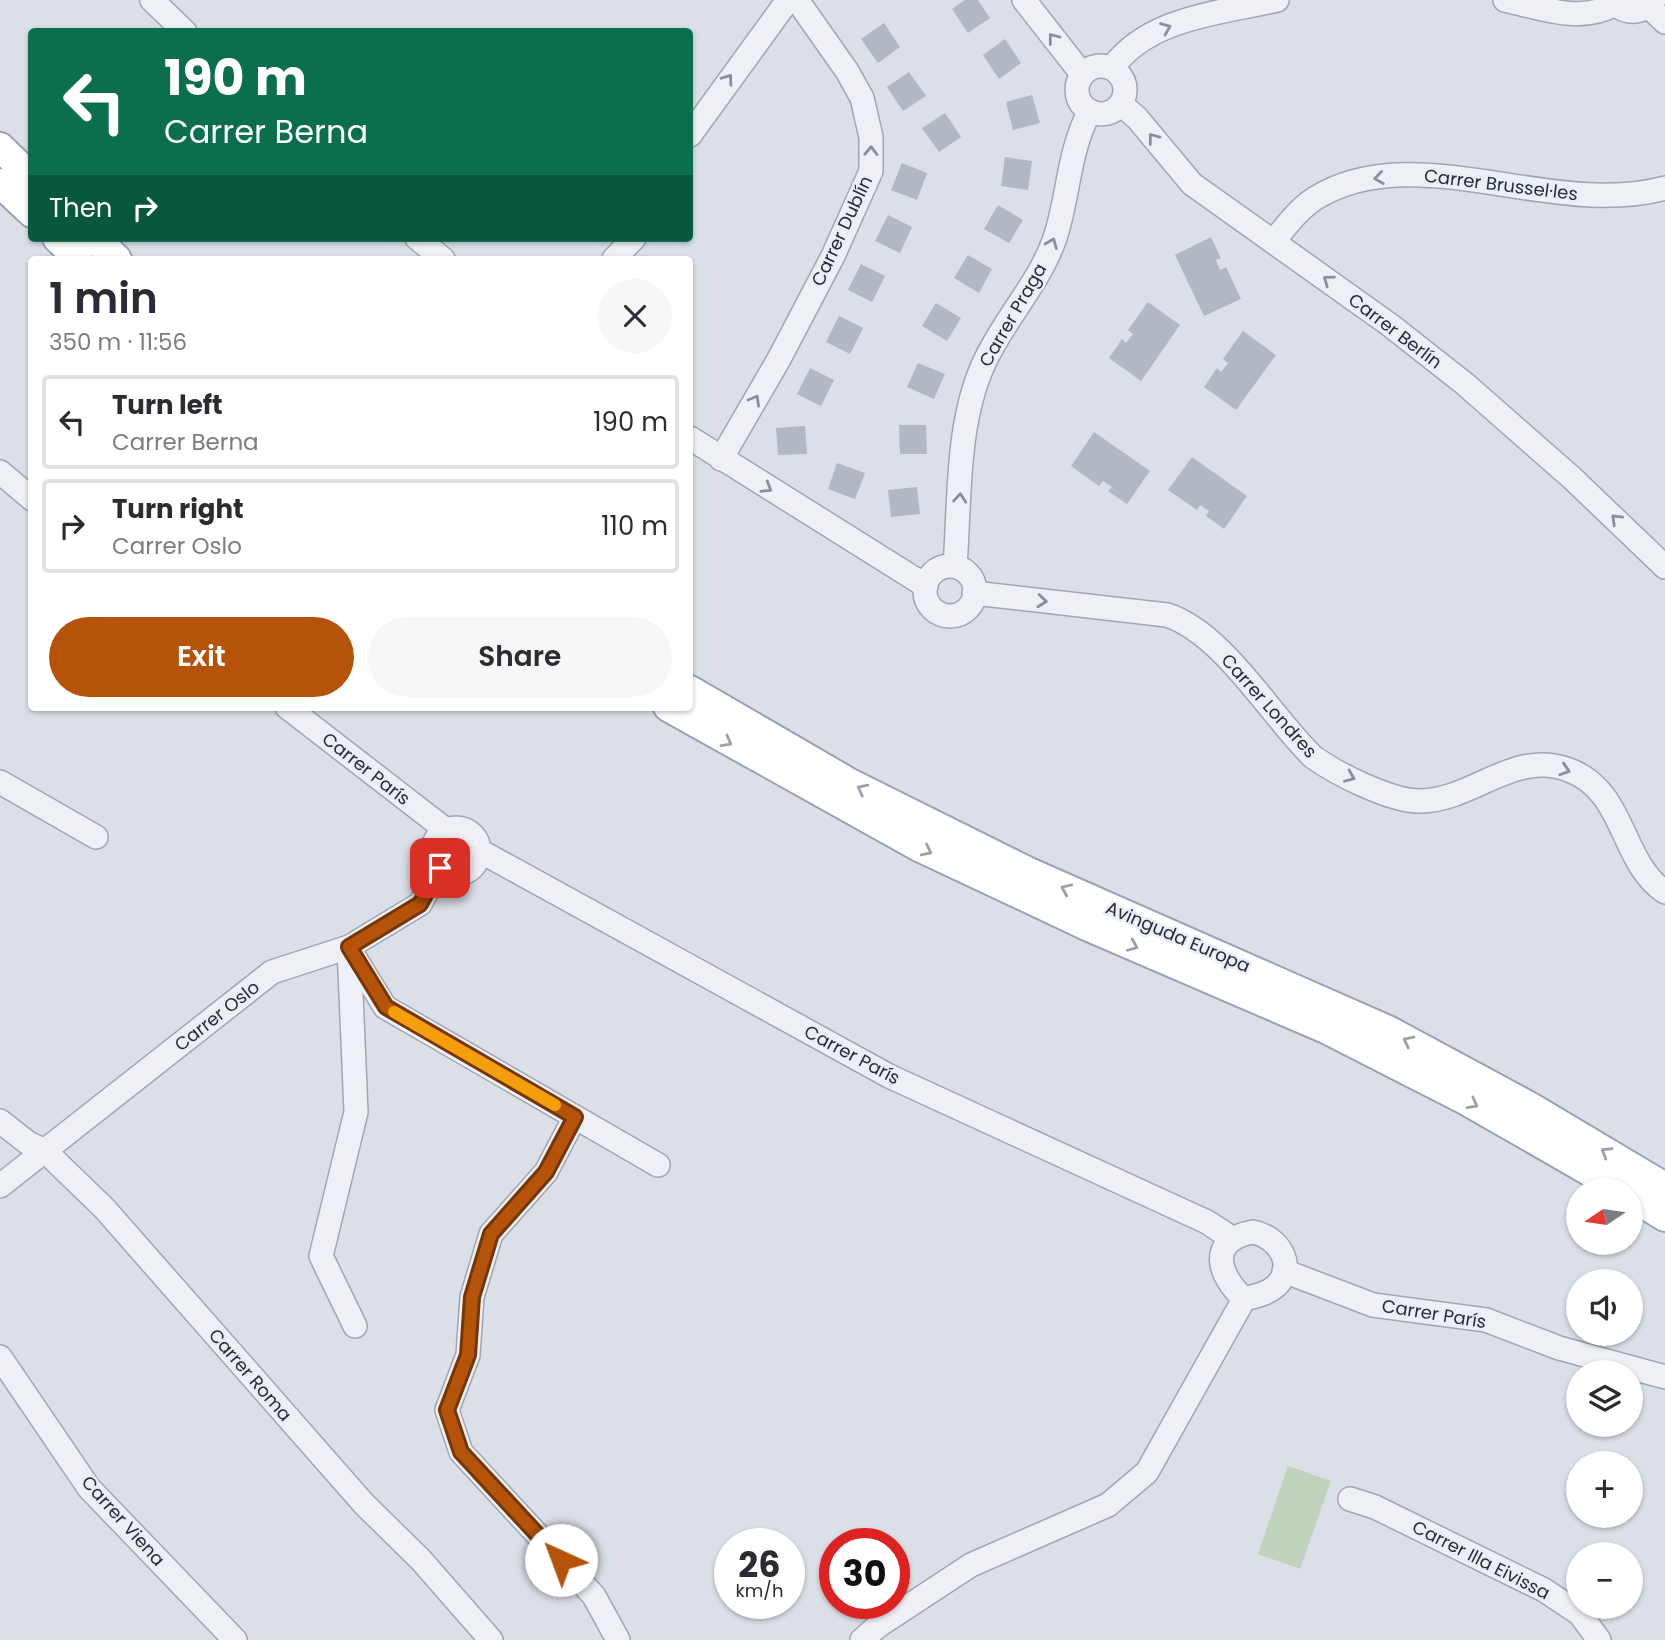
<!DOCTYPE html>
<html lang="en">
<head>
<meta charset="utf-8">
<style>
	:root { --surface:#fff; --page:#f7f7f7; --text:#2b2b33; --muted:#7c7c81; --line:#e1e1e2; --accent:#b45309 }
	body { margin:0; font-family:Poppins,sans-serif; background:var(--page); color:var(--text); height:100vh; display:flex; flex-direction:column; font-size:26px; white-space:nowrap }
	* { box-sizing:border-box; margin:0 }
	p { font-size:23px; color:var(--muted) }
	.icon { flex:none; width:38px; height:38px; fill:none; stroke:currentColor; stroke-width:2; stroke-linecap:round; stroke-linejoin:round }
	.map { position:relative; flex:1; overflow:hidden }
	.side { position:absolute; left:28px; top:256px; width:665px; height:455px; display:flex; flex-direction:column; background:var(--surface); border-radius:7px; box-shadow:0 2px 5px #0004 }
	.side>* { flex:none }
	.top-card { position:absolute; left:28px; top:28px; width:665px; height:214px; border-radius:7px; box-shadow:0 2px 5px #0004; background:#0b6e4f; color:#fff; overflow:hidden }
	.needle { width:46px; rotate:257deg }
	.buttons { position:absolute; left:1566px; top:1178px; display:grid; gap:14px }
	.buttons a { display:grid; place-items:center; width:77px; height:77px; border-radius:50%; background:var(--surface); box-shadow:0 2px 5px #0004; font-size:35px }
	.speed { position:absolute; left:714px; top:1528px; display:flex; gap:14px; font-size:35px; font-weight:700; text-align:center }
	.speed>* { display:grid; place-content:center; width:91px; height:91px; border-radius:50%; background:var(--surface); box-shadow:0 2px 5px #0004; line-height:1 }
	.speed small { font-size:18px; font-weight:400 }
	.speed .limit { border:10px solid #d22; background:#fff; color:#111 }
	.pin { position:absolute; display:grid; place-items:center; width:60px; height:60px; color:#fff; margin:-30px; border-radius:14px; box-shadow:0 4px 10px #0006 }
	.me { position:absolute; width:77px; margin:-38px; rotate:317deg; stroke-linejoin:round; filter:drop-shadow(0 0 5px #0008) }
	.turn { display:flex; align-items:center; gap:24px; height:147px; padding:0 21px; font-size:32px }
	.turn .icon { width:91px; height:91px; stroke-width:2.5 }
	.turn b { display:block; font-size:49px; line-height:60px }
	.then { display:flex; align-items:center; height:66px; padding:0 21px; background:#0003; gap:14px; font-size:26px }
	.round { display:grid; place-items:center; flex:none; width:74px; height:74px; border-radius:37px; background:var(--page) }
	.head { display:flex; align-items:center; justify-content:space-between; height:119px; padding:0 21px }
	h1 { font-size:42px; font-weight:600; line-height:52px }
	.button { display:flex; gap:14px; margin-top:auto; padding:14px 21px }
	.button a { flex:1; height:80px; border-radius:42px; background:var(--accent); color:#fff; font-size:28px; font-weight:600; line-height:80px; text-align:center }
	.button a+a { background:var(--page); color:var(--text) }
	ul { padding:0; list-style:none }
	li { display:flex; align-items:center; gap:21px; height:94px; margin:0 14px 10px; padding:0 7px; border:4px solid var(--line); border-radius:7px }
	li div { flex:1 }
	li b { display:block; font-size:26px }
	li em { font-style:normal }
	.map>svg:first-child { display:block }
</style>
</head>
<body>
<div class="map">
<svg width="1665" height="1640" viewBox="0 0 1665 1640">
	<rect width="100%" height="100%" fill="#dbdfe7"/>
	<polygon fill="#c0d2bb" points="1288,1466 1331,1481 1300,1569 1258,1554"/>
	<g fill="#b1b8c4">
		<polygon points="965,0 978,0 990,18 968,33 952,9"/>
		<polygon points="884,23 900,47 878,63 861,39"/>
		<polygon points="1005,39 1021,63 999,79 983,55"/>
		<polygon points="909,72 926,96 903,111 887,87"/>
		<polygon points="1032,95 1040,123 1013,130 1006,102"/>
		<polygon points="945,113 961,137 939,152 922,128"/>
		<polygon points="1005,157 1032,161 1028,190 1001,186"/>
		<polygon points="902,163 927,173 917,200 891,190"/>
		<polygon points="998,205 1023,220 1009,243 984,229"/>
		<polygon points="888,215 912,227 900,253 875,241"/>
		<polygon points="1211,237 1221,258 1216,260 1220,270 1226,267 1241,299 1204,316 1175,255"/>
		<polygon points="968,255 992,269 979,293 954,278"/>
		<polygon points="861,264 885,276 872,302 848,290"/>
		<polygon points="1148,302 1180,325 1141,381 1109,358 1122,339 1126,343 1133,334 1128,330"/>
		<polygon points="936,303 961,318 947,341 922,326"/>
		<polygon points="839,316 863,328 850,354 826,342"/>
		<polygon points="1243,331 1276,355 1236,410 1204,387 1217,368 1221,372 1228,363 1223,359"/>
		<polygon points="918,363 945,374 934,399 907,387"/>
		<polygon points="810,368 834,380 821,406 797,394"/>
		<polygon points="899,425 926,425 927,454 900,454"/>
		<polygon points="805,426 807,454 778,455 776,428"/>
		<polygon points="1094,432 1150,471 1127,504 1108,491 1112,487 1103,481 1099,486 1071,466"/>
		<polygon points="1192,457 1247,496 1224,529 1206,516 1209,511 1200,505 1197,510 1168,490"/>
		<polygon points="837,463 865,473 855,499 828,489"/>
		<polygon points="917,487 920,514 891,517 888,490"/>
	</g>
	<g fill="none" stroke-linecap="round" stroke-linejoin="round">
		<g stroke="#a0a6b1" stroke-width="26">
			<g id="minor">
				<polyline points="152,0 185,32"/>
				<polyline points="1024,0 1082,74"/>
				<path d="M1505,0C1540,8 1582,24 1615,4"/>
				<path d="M1612,0C1624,15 1641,15 1654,0"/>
				<polyline points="1648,6 1665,22"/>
				<circle cx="1101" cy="90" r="24"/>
				<path d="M1112,68C1149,17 1221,13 1277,0"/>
				<polyline points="1121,104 1137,118 1192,184 1390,325 1465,384 1572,478 1665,567"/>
				<polyline points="690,135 788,0"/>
				<polyline points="417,238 443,259"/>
				<path d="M1274,241C1286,226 1298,210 1314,199C1413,136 1552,219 1665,188"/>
				<polyline points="614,259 634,238"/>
				<polyline points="690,438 926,586"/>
				<polyline points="721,459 779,359 833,256 871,171 871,137 862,98 847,71 797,0"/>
				<polyline points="0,472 32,499"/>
				<path d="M955,566C960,500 956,424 984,363C1004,319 1039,284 1055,238C1069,196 1068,151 1090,111"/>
				<circle cx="950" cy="591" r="25"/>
				<path d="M974,593L1167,615C1223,633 1270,715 1313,757C1337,774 1392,802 1421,801C1474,800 1514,749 1569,770C1626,791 1620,862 1665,892"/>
				<polyline points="287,707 446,830"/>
				<polyline points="0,782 96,837"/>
				<circle cx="456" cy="851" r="23"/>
				<polyline points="480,851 889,1076 1207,1222 1233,1239"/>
				<polyline points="349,947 356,1112 321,1256 355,1326"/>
				<polyline points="350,950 385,1007 658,1165"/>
				<polyline points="575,1117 546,1172 491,1234 472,1297 468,1355 447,1410 461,1452 594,1596 618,1640"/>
				<polyline points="0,1121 28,1143 45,1151 104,1208 364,1504 421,1560 491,1640"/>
				<polyline points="0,1186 272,972 349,947 420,904 440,868"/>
				<path d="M1253,1232C1277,1236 1298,1265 1276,1286C1267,1294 1256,1296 1244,1299C1218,1275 1207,1240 1253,1232Z"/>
				<polyline points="1284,1271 1373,1305 1486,1320 1559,1348 1665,1377"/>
				<polyline points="0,1357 89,1488 235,1640"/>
				<polyline points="1350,1499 1375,1507 1544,1590 1580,1614 1599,1640"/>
				<polyline points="862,1640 878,1626 971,1565 1108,1505 1147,1472 1244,1299"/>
			</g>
		</g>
		<g stroke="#99a3b4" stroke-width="32">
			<g id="major">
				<polyline points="0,147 32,178"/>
				<polyline points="0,183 32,213"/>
				<polyline points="57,238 79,259"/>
				<polyline points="95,238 117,259"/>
				<polyline points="690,690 850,783 1029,872 1390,1031 1529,1106 1665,1187"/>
				<polyline points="668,707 919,847 1089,927 1328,1030 1467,1101 1622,1190"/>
				<polyline points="1631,1196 1665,1217"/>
			</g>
		</g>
		<use href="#minor" stroke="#eef0f5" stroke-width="23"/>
		<use href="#major" stroke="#fff" stroke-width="28"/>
	</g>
	<defs><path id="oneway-chevron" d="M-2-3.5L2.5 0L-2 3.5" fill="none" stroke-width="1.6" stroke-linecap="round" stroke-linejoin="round" transform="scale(1.75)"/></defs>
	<g stroke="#898e9a">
		<use href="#oneway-chevron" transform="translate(1166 28) rotate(-22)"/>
		<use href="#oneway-chevron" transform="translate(1053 38) rotate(-128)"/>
		<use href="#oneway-chevron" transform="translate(728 79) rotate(-54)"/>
		<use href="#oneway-chevron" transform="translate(1153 138) rotate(-127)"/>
		<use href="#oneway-chevron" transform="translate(871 151) rotate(-89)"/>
		<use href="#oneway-chevron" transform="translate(1379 178) rotate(172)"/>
		<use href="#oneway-chevron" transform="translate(1052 243) rotate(-68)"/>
		<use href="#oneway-chevron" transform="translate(1328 280) rotate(-144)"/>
		<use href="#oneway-chevron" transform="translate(755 400) rotate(-60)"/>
		<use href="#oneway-chevron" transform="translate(767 488) rotate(32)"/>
		<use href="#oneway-chevron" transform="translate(960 498) rotate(-85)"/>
		<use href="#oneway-chevron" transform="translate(1616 519) rotate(-136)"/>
		<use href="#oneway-chevron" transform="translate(1042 601) rotate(6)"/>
		<use href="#oneway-chevron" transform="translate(1565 770) rotate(18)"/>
		<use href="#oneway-chevron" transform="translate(1350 777) rotate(23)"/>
	</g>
	<g stroke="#9ca0a8">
		<use href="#oneway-chevron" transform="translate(727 742) rotate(29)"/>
		<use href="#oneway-chevron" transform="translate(862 789) rotate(-153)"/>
		<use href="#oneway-chevron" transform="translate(927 851) rotate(26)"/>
		<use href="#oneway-chevron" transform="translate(1066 889) rotate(-156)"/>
		<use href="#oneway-chevron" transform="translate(1133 946) rotate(23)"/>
		<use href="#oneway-chevron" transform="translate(1408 1041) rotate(-153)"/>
		<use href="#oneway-chevron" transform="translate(1473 1104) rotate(29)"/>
		<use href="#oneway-chevron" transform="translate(1606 1152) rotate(-149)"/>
	</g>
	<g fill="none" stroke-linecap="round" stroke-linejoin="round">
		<g stroke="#753606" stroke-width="18">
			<polyline id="route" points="440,868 420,904 349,947 386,1007 575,1117 546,1172 491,1234 472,1297 468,1355 447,1410 461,1452 561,1560"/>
		</g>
		<use href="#route" stroke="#b45309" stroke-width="12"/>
		<polyline stroke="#f59e0b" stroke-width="12" points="394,1012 555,1105"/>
	</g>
	<g text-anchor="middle" stroke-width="5" stroke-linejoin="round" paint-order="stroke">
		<g font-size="18" fill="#242c3e" stroke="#eaeef5">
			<text transform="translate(1501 185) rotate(7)" y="6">Carrer Brussel·les</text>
			<text transform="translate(842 231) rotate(-65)" y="6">Carrer Dublín</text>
			<text transform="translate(1013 315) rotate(-60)" y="6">Carrer Praga</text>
			<text transform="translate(1395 331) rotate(37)" y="6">Carrer Berlín</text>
			<text transform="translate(1269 706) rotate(48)" y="6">Carrer Londres</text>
			<text transform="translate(366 769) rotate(38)" y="6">Carrer París</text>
			<text transform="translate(1178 937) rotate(23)" y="6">Avinguda Europa</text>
			<text transform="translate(217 1016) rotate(-38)" y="6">Carrer Oslo</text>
			<text transform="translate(852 1055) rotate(28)" y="6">Carrer París</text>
			<text transform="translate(1434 1314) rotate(9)" y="6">Carrer París</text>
			<text transform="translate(250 1375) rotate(49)" y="6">Carrer Roma</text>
			<text transform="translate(123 1521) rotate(48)" y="6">Carrer Viena</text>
			<text transform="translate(1481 1560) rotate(27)" y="6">Carrer Illa Eivissa</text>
		</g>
	</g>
</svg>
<div class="buttons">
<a><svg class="needle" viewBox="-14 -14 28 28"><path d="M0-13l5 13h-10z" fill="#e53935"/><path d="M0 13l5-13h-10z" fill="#7c7c81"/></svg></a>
<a><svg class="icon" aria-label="sound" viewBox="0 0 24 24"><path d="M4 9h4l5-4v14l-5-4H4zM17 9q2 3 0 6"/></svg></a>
<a><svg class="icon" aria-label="layers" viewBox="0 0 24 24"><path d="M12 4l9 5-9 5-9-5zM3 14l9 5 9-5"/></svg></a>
<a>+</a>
<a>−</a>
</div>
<div class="speed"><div>26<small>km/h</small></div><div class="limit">30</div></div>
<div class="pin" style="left:440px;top:868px;background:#d93025"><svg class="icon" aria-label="arrive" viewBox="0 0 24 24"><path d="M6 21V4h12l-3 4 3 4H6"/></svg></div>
<svg class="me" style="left:561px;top:1560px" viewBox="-20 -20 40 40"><circle r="19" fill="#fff"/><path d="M0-13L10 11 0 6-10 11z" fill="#b45309"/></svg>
<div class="top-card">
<div class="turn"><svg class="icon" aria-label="left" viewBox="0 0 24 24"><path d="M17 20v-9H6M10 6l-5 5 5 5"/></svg><div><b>190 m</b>Carrer Berna</div></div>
<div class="then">Then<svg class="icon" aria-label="right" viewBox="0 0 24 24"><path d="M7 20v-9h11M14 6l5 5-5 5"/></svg></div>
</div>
<section class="side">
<div class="head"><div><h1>1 min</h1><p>350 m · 11:56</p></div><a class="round"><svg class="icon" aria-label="close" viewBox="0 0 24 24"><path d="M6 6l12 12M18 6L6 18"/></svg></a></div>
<ul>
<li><svg class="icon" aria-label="left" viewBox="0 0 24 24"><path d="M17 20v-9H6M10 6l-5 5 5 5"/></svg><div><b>Turn left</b><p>Carrer Berna</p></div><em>190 m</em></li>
<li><svg class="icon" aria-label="right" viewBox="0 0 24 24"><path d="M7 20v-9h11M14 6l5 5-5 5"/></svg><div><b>Turn right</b><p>Carrer Oslo</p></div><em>110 m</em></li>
</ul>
<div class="button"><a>Exit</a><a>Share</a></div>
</section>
</div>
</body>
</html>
